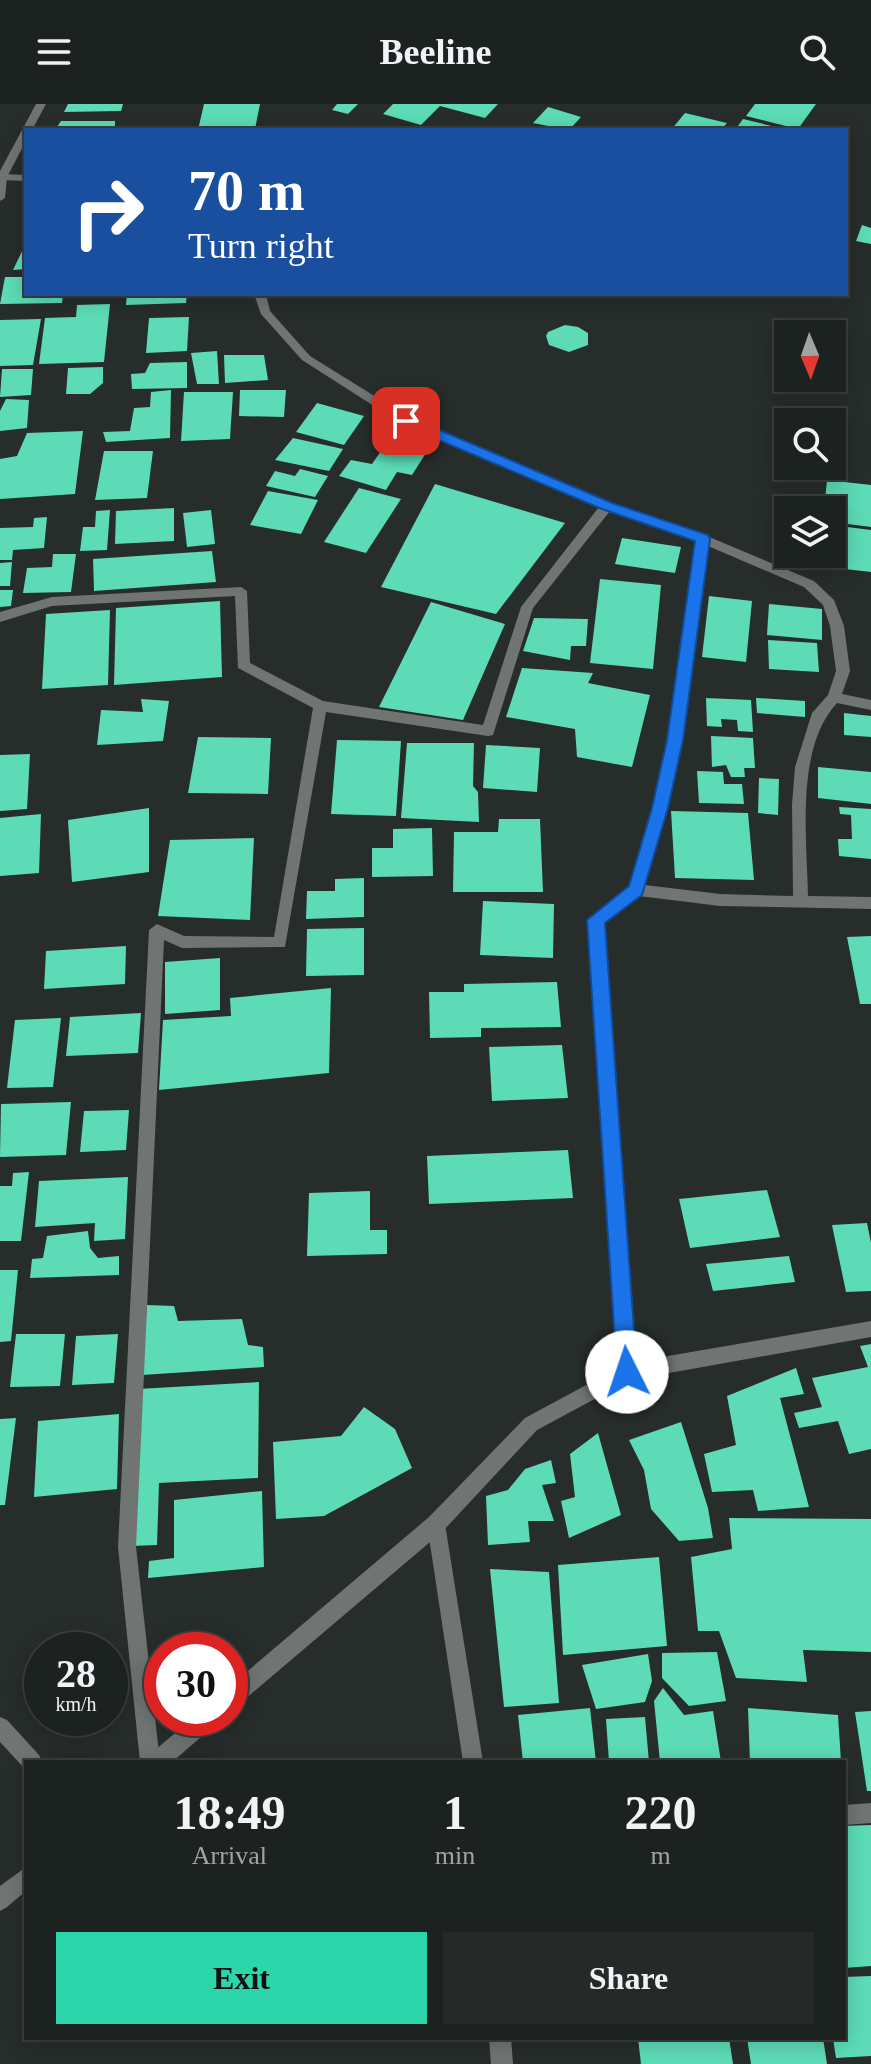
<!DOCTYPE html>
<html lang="en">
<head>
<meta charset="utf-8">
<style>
	:root { --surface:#1c2220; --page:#252a29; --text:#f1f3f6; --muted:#a0a4a5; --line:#3a3f3e; --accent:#2dd5ab }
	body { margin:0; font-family:Georgia,serif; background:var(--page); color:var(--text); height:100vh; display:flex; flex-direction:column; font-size:30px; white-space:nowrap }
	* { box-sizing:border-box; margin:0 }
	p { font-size:26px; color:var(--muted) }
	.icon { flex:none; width:44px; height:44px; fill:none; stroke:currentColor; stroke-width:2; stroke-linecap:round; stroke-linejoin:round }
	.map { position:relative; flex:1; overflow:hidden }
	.drawer { position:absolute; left:24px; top:1656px; width:822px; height:280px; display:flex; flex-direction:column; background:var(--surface); border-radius:0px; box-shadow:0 4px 20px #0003,0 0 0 2px var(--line) }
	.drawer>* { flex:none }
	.top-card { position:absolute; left:24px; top:24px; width:824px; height:168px; border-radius:0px; box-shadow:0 4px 20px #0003,0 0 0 2px var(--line); background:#1a4fa0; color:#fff; overflow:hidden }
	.needle { width:52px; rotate:178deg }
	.tools { position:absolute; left:774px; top:216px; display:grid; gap:16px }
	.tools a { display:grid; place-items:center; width:72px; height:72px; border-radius:0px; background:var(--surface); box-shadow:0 4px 20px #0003,0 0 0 2px var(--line); font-size:40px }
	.speed { position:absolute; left:24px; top:1528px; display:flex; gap:16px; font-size:40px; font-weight:700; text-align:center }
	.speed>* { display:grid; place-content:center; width:104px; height:104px; border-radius:50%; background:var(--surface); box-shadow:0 4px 20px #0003,0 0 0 2px var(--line); line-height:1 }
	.speed small { font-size:20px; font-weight:400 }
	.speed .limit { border:12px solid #d22; background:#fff; color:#111 }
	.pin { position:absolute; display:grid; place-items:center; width:68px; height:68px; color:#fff; margin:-34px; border-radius:16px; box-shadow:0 4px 12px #0006 }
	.me { position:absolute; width:88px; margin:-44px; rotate:356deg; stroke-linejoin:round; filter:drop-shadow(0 0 6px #0008) }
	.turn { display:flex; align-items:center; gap:28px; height:168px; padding:0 32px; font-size:36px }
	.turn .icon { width:104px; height:104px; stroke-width:2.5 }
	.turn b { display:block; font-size:56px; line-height:68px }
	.eta { display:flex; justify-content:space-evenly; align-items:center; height:136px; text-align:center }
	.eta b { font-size:48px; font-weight:700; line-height:56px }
	.primary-button { display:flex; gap:16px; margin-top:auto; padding:16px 32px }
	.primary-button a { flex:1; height:92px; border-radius:0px; background:var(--accent); color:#111; font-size:32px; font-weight:700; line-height:92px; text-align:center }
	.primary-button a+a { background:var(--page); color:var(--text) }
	header { display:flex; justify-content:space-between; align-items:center; height:104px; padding:0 32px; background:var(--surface); font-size:36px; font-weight:700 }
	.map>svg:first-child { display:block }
</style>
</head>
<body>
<header><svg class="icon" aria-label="menu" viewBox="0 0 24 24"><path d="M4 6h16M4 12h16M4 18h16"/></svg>Beeline<svg class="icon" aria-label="search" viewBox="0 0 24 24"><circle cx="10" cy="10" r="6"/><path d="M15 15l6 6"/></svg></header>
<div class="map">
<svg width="871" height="1960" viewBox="0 0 871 1960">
	<rect width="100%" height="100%" fill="#262d2a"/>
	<g fill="#5cdbb6">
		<polygon points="68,0 123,0 121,7 64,8"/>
		<polygon points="204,0 260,0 255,25 198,26"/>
		<polygon points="337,0 358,0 348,10 332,6"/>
		<polygon points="393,0 498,0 485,14 440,2 421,21 383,10"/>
		<polygon points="755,0 816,0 798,25 746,12"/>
		<polygon points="548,3 581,13 569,26 533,19"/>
		<polygon points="685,9 727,19 721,26 671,26"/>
		<polygon points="743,15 784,25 784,26 735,26"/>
		<polygon points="61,17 115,17 115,26 55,26"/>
		<polygon points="862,121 871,124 871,140 856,137"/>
		<polygon points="26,139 26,165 13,166"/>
		<polygon points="5,173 26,173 26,190 63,190 62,199 0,200"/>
		<polygon points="127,190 187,190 186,199 126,201"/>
		<polygon points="110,200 104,258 39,260 45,214 76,213 77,201"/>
		<polygon points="189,213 187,247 146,249 149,214"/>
		<polygon points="41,215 33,261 0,262 0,216"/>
		<polygon points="565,221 578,223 588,229 588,241 569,248 549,241 546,232 548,228"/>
		<polygon points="217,247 219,280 197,280 191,249"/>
		<polygon points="224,251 264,251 268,276 225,279"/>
		<polygon points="187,258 187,284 132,285 131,270 145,269 150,259"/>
		<polygon points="103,263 103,279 90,290 66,290 68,264"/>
		<polygon points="2,265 33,265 31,291 0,293"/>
		<polygon points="171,286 170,334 106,338 103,328 130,327 134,304 150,303 151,288"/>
		<polygon points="240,286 286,286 284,313 239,312"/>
		<polygon points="184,288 233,288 230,335 181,337"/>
		<polygon points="6,295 29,296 27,324 0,327 0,307"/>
		<polygon points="317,299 364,312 344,341 296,328"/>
		<polygon points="83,327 75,390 0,395 0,355 17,352 27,329"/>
		<polygon points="293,334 343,345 329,367 275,356"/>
		<polygon points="388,337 426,349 412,371 397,368 386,386 339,372 351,356 372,360"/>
		<polygon points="104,347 153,347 147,394 95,396"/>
		<polygon points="300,365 328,372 315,393 266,382 275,367 295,372"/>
		<polygon points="827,376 871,381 871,423 832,418 832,406 824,406"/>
		<polygon points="435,380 565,419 496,510 381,483"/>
		<polygon points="359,384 401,395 366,449 324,438"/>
		<polygon points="268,387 318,396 301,430 250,421"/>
		<polygon points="174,404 174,437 115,440 116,407"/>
		<polygon points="110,406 107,446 80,447 83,423 95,423 96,407"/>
		<polygon points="211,406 215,440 187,443 183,409"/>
		<polygon points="47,413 44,444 13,446 12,456 0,456 0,424 33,423 34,414"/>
		<polygon points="839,422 871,426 871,468 836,464 837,449 832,449 832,434 838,434"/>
		<polygon points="622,434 681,443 675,469 615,460"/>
		<polygon points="212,447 216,478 94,487 93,455"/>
		<polygon points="53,450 76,450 71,488 23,489 27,464 52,463"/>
		<polygon points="12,458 10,482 0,482 0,459"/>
		<polygon points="600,475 661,481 653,565 590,559"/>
		<polygon points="0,486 13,486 11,502 0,503"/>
		<polygon points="709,492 752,497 746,558 702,553"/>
		<polygon points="220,497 222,573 114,581 116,504"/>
		<polygon points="431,498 505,520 463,616 379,603"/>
		<polygon points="769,500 822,505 822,536 767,531"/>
		<polygon points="110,506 108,581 42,585 46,510"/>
		<polygon points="534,514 588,515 586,542 571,542 570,556 523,547"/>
		<polygon points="768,536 817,539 819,568 769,565"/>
		<polygon points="522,564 593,569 588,579 650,591 632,663 577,653 575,625 506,613"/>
		<polygon points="706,594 751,596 753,628 738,627 737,616 721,615 722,623 707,622"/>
		<polygon points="756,594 805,597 805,613 757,609"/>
		<polygon points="141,595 169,597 163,637 97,641 101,606 143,608"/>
		<polygon points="844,609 871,612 871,633 844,631"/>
		<polygon points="711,632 753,634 755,664 744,664 745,673 731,673 726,661 712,663"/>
		<polygon points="198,633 271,634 268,690 188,689"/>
		<polygon points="337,636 401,637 396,712 331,710"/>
		<polygon points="407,639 474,639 473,682 478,688 479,718 401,714"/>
		<polygon points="486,641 540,644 537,688 483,684"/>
		<polygon points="30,650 27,705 0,707 0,651"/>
		<polygon points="818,663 871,668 871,700 818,694"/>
		<polygon points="697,667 723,668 724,680 742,680 744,700 699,699"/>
		<polygon points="759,674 779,675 778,711 758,709"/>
		<polygon points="839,703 871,705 871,755 839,752 838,735 852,735 851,711 840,710"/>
		<polygon points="149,704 149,768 72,778 68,716"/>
		<polygon points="671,707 748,709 754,776 675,774"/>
		<polygon points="41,710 39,769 0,772 0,714"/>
		<polygon points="499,715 540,715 543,788 453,788 454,728 498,728"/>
		<polygon points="432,724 433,772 372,773 372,744 393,744 393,725"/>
		<polygon points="254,734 250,816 158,812 170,736"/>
		<polygon points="364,774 364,813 306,815 307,787 335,787 335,775"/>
		<polygon points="483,797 554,800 553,854 480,851"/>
		<polygon points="364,824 364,871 306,872 307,825"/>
		<polygon points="871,832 871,900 860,900 847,833"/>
		<polygon points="126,842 125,880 44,885 46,847"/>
		<polygon points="220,854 220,906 165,910 165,858"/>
		<polygon points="557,878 561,923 481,924 481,933 430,934 429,888 464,888 464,880"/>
		<polygon points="331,884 329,969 159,986 163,916 231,912 230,894"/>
		<polygon points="141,909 138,949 66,952 70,913"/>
		<polygon points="61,914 53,983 7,984 15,916"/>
		<polygon points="562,941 568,994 492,997 489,943"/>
		<polygon points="71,998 66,1051 0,1053 1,1000"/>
		<polygon points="129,1006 126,1046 80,1048 84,1007"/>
		<polygon points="568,1046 573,1094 429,1100 427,1052"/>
		<polygon points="29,1068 21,1137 0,1137 0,1082 12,1082 13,1069"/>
		<polygon points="128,1073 125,1135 94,1137 95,1119 35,1123 39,1077"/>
		<polygon points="767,1086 780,1133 690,1144 679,1095"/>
		<polygon points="370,1087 370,1126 387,1126 387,1150 307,1152 309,1089"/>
		<polygon points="867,1119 871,1139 871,1187 846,1188 832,1121"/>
		<polygon points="88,1127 90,1144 98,1154 119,1152 119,1171 30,1174 32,1155 43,1154 47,1132"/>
		<polygon points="789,1152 795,1178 713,1187 706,1160"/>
		<polygon points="0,1166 18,1166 11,1237 0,1238"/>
		<polygon points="147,1201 174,1202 178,1217 242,1215 248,1241 263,1243 264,1263 142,1271"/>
		<polygon points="16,1230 65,1230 60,1282 10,1283"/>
		<polygon points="118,1230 114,1279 72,1281 76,1232"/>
		<polygon points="871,1240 871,1345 849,1350 838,1317 799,1324 794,1309 822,1303 812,1274 868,1263 860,1242"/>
		<polygon points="796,1264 804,1290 780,1294 809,1403 758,1407 753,1386 712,1388 704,1350 736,1341 727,1292"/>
		<polygon points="259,1278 258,1374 159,1379 157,1441 130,1442 138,1285"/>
		<polygon points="364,1303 395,1325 412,1364 324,1412 276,1415 273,1338 341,1332"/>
		<polygon points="119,1310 117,1385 34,1393 38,1317"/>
		<polygon points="16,1314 5,1401 0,1401 0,1315"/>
		<polygon points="681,1318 708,1404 713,1434 679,1437 651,1405 644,1366 629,1336"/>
		<polygon points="598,1329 621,1411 569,1434 561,1397 575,1393 570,1350"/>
		<polygon points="551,1356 556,1379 542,1381 554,1417 528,1417 530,1438 488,1441 486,1392 508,1386 525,1365"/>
		<polygon points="262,1387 264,1463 148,1474 149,1457 174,1454 174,1396"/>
		<polygon points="729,1414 871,1415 871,1548 803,1546 807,1578 736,1574 719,1527 698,1527 691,1453 732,1445"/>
		<polygon points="659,1453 667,1542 563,1551 558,1461"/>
		<polygon points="490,1465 549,1468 559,1599 504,1603"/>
		<polygon points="717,1548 726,1597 689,1602 662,1574 662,1549"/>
		<polygon points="648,1550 652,1577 645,1598 596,1605 582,1561"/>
		<polygon points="663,1584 684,1611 713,1607 721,1658 660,1658 654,1597"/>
		<polygon points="590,1604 596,1658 523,1658 518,1611"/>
		<polygon points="748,1604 838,1611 841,1658 750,1658"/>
		<polygon points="871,1607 871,1687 867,1687 855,1608"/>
		<polygon points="645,1613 649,1658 609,1658 606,1615"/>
		<polygon points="871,1721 871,1862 844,1864 844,1722"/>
		<polygon points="871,1872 871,1952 836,1954 833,1934 844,1934 844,1873"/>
		<polygon points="638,1934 729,1934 733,1960 641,1960"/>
		<polygon points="747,1934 823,1934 827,1960 751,1960"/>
	</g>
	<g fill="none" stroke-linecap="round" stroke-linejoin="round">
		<g fill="#707473" fill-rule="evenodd">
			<polygon points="0,70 26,71 26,77 0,76"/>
			<path d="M254,190H266L270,207L310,252L410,314L611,399L707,432L814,477L834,496L844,522L850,567L842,590L871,596V606L837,599C795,644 807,734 808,792L871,793V805L720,802L639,792L604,818L636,1268L633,1274L627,1277L621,1274L618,1268L589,816L630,783L653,704L668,636L696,437L610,407L533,504L493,631L488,632L326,608L285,843L182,844L164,836L136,1443L160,1658H140L118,1443L149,826L157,820L184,832L274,833L313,604L238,564L235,492L52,502L0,518V508L52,493L241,483L247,487L250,559L323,597L483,621L521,503L599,403L402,320L302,256L261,210ZM708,442L804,483L823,501L830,522L836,567L828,591L812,609L795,663L792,700L793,792L720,790L645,781L667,704L682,636Z"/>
			<polygon points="436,1411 443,1413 445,1420 483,1658 463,1658 427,1420 429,1413"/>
			<polygon points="0,1613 7,1616 39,1651 42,1658 26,1658 25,1665 0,1638"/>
			<polygon points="871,1699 871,1719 844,1721 844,1701"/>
			<polygon points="489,1934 511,1934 513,1960 491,1960"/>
		</g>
		<g fill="#707473" fill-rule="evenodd">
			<polygon points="36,0 46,0 32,26 26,26 26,37 7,73 5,94 0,97 0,67"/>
			<polygon points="871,1217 871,1233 630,1276 537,1326 443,1427 237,1602 230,1605 230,1582 429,1413 525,1314 627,1259"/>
			<polygon points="193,1614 218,1614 215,1621 172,1658 146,1658 149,1651"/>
			<polygon points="26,1763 26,1787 7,1803 0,1807 0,1782"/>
		</g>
	</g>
	<polygon fill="#1a73e8" stroke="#114b97" stroke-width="2" points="406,312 612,399 708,431 710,435 683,636 668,704 642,791 605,819 637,1268 634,1275 627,1277 620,1275 617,1268 587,816 629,782 652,704 667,636 695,437 602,405 401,320 399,317"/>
</svg>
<div class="tools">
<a><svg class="needle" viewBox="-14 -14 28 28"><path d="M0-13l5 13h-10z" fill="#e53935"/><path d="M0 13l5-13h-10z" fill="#a0a4a5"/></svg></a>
<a><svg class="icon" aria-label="search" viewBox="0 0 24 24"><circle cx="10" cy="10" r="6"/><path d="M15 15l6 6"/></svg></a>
<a><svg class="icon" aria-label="layers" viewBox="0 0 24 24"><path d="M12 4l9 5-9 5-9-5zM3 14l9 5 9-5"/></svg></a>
</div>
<div class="speed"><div>28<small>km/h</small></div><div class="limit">30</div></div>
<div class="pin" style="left:406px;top:317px;background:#d93025"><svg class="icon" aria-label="arrive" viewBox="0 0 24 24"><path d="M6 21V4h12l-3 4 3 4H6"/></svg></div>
<svg class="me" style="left:627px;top:1268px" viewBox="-20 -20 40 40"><circle r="19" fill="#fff"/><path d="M0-13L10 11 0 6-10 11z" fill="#1a73e8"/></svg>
<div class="top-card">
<div class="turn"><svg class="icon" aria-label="right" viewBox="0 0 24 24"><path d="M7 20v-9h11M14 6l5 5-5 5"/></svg><div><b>70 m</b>Turn right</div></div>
</div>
<section class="drawer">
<div class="eta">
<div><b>18:49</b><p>Arrival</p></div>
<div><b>1</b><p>min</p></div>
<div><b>220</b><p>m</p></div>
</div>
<div class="primary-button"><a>Exit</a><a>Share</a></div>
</section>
</div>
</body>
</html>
